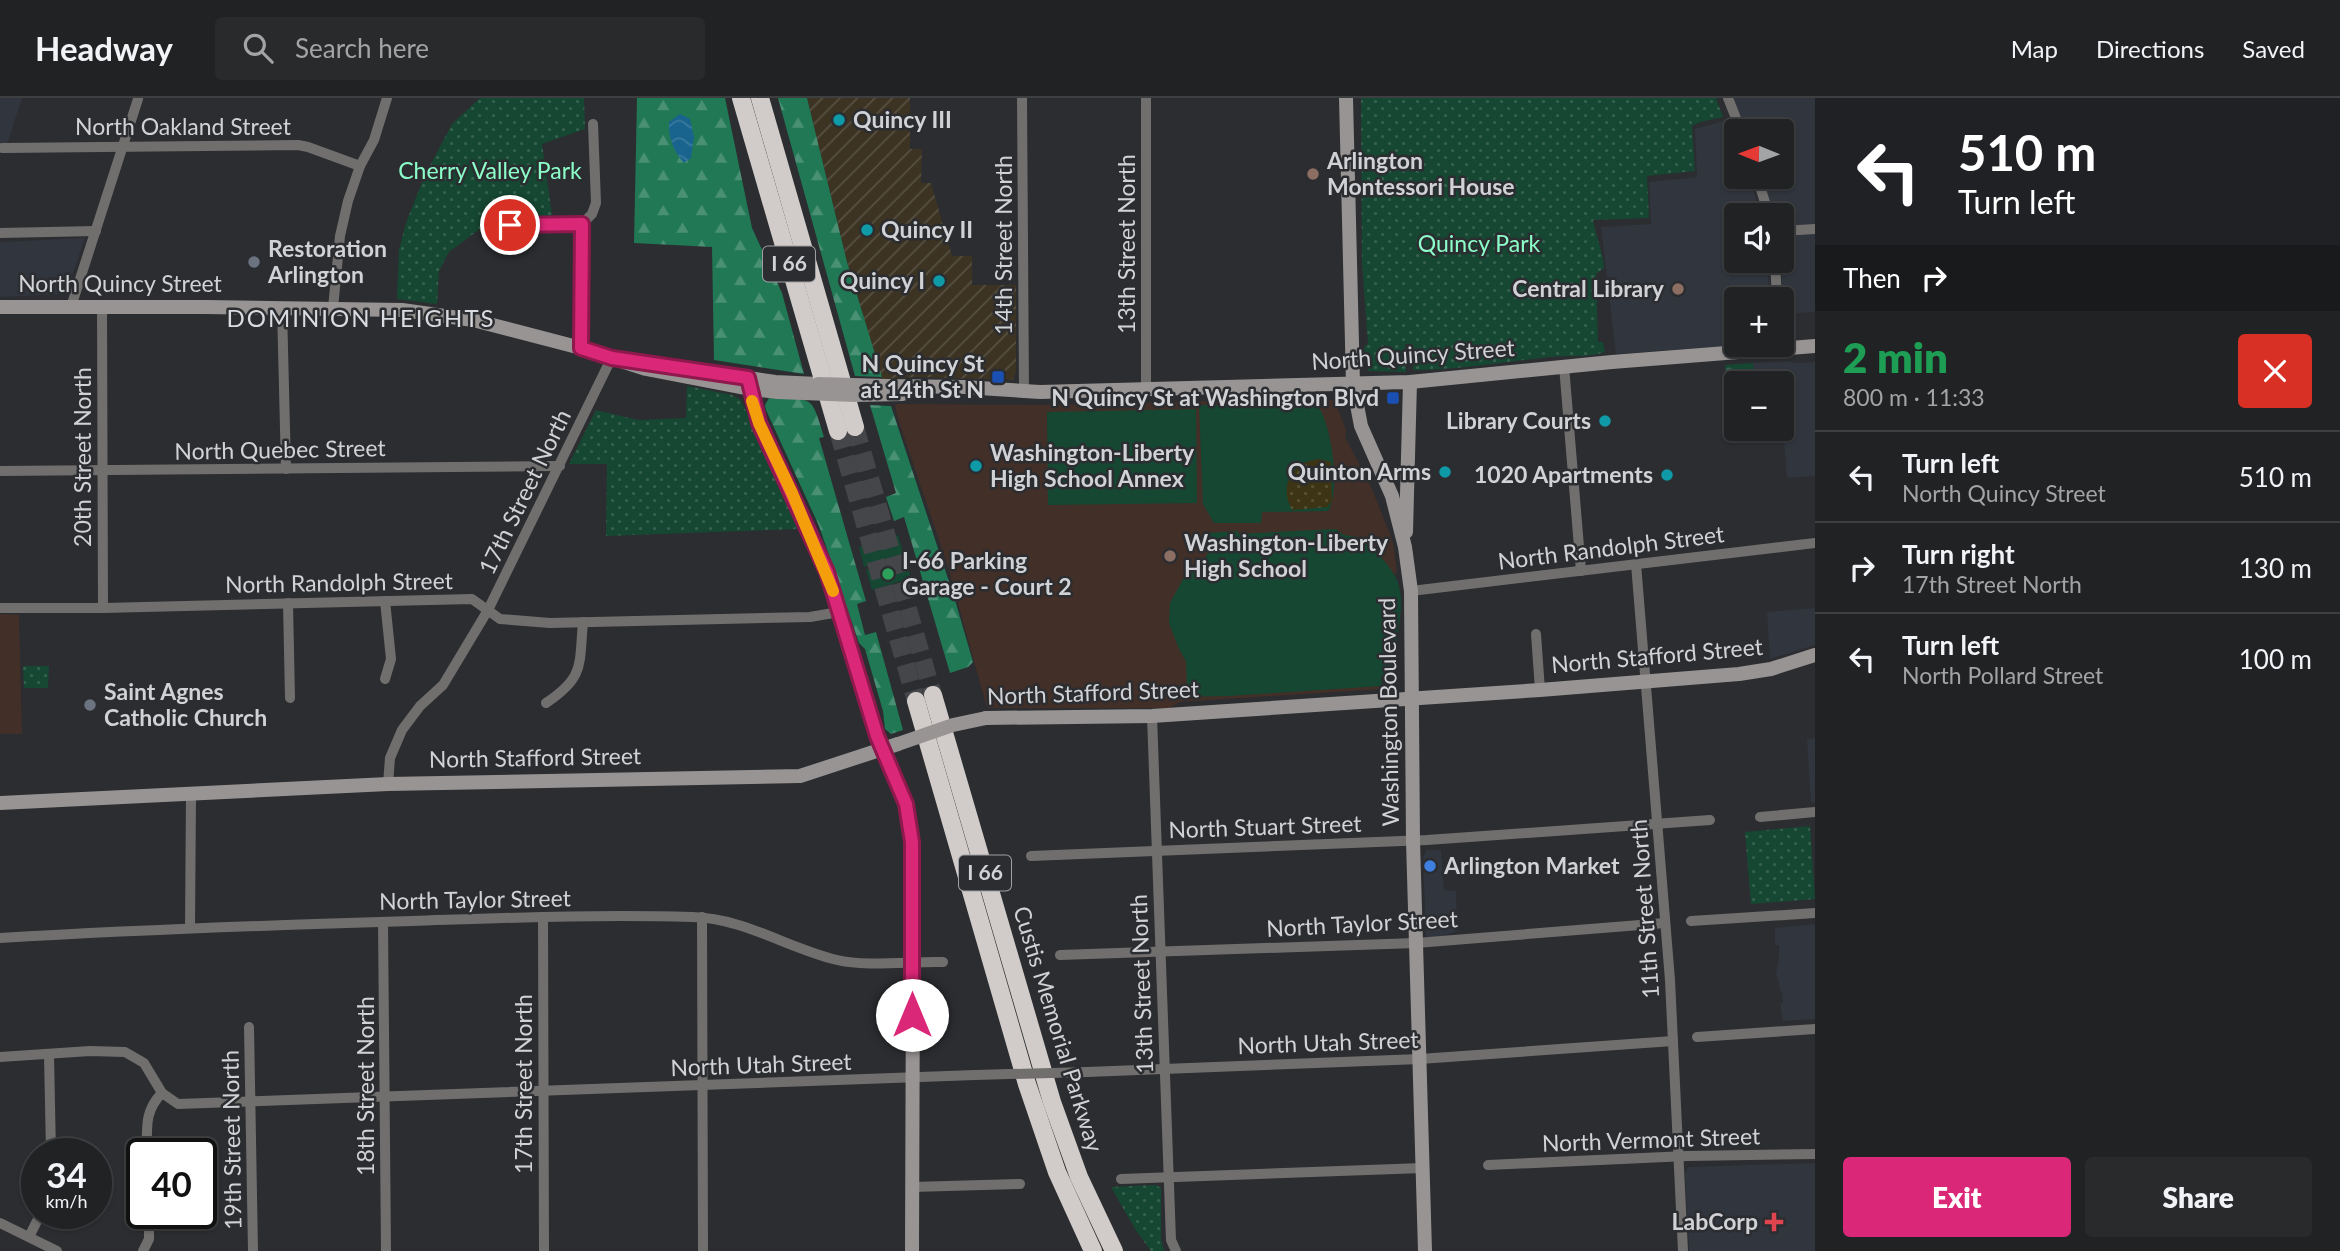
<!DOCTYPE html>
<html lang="en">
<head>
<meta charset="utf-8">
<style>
	:root { --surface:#202224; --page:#282a2c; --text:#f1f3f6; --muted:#a2a4a6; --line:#3d3f41; --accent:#db2777 }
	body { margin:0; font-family:Lato,sans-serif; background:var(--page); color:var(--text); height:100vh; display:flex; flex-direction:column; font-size:26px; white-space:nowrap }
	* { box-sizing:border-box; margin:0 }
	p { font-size:23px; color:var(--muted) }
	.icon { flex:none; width:38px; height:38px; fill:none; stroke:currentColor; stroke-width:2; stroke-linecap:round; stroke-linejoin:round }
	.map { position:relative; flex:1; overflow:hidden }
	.details { display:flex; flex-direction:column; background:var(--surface); width:525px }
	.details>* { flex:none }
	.banner { background:#202124; color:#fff; overflow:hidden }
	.needle { width:46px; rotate:271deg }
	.controls { position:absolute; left:1724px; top:21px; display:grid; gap:14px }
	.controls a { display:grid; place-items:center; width:70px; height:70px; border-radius:7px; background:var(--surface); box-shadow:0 2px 5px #0004,0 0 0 2px var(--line); font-size:35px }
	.speed { position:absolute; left:21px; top:1040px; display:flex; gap:14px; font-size:35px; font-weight:700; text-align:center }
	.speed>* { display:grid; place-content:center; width:91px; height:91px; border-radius:50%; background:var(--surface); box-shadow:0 2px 5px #0004,0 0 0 2px var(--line); line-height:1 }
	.speed small { font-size:18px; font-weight:400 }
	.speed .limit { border:4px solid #111; border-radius:10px; background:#fff; color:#111 }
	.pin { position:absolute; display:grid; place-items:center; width:60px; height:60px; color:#fff; margin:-30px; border:4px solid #fff; border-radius:50%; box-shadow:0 2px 7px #0007 }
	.me { position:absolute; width:77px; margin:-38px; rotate:0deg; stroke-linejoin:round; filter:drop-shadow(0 0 5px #0008) }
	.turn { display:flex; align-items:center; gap:24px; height:147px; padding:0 28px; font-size:32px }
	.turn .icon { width:91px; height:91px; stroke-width:2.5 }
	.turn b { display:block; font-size:49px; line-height:60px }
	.then { display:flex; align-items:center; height:66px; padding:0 28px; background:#0003; gap:14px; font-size:26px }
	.round { display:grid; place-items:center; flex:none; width:74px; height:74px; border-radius:7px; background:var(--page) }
	.summary { display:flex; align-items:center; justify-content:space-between; height:119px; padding:0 28px }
	h1 { font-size:42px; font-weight:800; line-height:52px; color:#1e9e55 }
	.action { display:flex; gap:14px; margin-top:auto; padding:14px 28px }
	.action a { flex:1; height:80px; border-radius:7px; background:var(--accent); color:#fff; font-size:28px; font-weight:800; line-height:80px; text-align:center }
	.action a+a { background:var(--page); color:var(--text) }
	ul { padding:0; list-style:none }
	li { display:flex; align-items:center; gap:21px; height:91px; padding:0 28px; border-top:2px solid var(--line) }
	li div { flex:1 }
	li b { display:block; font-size:26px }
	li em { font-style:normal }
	header { display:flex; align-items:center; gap:42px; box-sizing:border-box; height:98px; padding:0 35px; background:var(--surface); border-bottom:2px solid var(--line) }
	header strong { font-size:33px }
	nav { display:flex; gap:38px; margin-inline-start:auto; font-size:24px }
	.search { width:490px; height:63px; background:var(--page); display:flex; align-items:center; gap:18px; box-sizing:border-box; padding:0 24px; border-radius:7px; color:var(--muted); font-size:26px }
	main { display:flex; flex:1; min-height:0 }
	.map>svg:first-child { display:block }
</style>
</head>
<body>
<header>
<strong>Headway</strong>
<div class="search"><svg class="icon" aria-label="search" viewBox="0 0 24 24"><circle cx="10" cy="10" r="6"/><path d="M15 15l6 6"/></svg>Search here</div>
<nav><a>Map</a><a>Directions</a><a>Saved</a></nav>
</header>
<main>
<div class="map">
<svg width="1815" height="1153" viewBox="0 0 1815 1153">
	<defs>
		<pattern id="industrial-furrows" width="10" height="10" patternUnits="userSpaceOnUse" patternTransform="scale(1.75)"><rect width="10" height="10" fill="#3c3323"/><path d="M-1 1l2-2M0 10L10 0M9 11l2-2" fill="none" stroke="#575042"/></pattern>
		<pattern id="forest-firs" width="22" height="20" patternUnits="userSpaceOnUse" patternTransform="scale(1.75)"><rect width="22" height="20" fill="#207855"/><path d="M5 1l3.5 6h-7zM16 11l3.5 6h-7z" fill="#4a9074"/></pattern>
		<pattern id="sand-dots" width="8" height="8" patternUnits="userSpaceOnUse" patternTransform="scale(1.75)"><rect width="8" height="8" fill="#3c3414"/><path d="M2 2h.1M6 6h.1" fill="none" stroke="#575035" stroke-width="1.8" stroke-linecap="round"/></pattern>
		<pattern id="cemetery-stones" width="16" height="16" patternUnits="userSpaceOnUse" patternTransform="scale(1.75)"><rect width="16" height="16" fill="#154732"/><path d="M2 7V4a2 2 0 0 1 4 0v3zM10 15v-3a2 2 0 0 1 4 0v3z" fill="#36614f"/></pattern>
		<pattern id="park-dots" width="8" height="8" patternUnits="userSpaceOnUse" patternTransform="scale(1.75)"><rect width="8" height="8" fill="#154732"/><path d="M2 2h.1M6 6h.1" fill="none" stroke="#36614f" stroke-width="1.8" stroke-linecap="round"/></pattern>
		<pattern id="water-waves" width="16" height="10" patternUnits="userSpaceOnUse" patternTransform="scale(1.75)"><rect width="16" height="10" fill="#18648f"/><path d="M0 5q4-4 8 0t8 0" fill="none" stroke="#39799e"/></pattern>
	</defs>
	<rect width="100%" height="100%" fill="#2b2d30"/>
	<g fill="#30353e">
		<polygon points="0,0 22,0 7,47 0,47"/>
		<polygon points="1733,0 1815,0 1815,214 1782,216 1782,117 1773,117 1762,79 1782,79 1782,33 1746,33"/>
		<polygon points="1730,21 1736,38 1736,79 1750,79 1760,117 1736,117 1736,163 1768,163 1769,201 1736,201 1736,247 1743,247 1616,256 1601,129 1651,126 1649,84 1697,79 1695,31"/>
		<polygon points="85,140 66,196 0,199 0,144"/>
		<polygon points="1789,263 1795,265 1815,264 1815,378 1787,380 1783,331 1748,334 1747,331 1782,331 1782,285 1755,285 1753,265"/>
		<polygon points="1815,510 1815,547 1770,561 1767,514"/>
		<polygon points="1815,640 1815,704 1811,705 1807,641"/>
		<polygon points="1427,752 1441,752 1444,792 1456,793 1457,833 1442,838 1429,840 1426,837 1423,760"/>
		<polygon points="1815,826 1815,921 1783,923 1780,905 1783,905 1782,893 1780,893 1779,884 1776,876 1779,859 1779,847 1775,847 1775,830"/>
		<polygon points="1815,1065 1815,1153 1689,1153 1685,1075 1688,1069"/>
	</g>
	<polygon fill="url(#industrial-furrows)" points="807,0 910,0 910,51 922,51 921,85 931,85 952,158 972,158 972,187 1016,187 1016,273 1013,282 917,279 882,281 847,164"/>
	<g fill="#422f28">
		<polygon points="1321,300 1335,303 1346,332 1345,339 1372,391 1393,444 1397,474 1394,477 1399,488 1400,522 1395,539 1395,559 1391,560 1391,569 1381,579 1382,591 1179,604 1170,610 987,610 948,469 897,318 895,306 1049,307"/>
		<polygon points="0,516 19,517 22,636 0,636"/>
	</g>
	<g fill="#154732">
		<path d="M1199,307L1318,308C1332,328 1341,393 1328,413L1262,414L1261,425H1214L1203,406Z"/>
		<polygon points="1196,311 1197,405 1048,407 1047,314"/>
		<path d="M1336,431L1344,437L1364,440C1374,452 1387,464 1395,478C1408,502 1396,534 1395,559L1391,560V569L1381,579L1382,588L1228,598L1175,599L1174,588L1187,587L1186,563L1179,551L1169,525L1170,505L1188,472L1207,458L1208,435L1238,433V436Z"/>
		<polygon points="898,437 904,457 864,469 859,449"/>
		<polygon points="905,460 911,480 872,492 866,472"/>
	</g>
	<g fill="url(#forest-firs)">
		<polygon points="637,0 725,0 752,130 782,195 804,276 714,262 712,149 634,145"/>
		<polygon points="778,0 807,0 847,164 882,279 855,278"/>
		<path d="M769,300C813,302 811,295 824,339L819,340L866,503L857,506L865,537L876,534L903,632L891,636L885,631L883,613L865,551L859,545L819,428L766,312L765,307Z"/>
		<polygon points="870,307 891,308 955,502 973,564 968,569 950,575 904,419 894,423 886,399 896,395"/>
	</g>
	<path fill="url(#sand-dots)" d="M1320,361L1331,364L1332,403L1327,409L1292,412C1278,387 1293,363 1320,361Z"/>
	<polygon fill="url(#cemetery-stones)" points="1753,265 1755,285 1736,285 1736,316 1730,317 1725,267"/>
	<g fill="url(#park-dots)">
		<polygon points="480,0 584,0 585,31 542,46 553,124 508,125 507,131 480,131 449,154 439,173 437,206 397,201 399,152 406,125 424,79 452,26"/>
		<path d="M1361,0H1716L1723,19L1700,24L1692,28L1695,73L1647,78L1649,120L1593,122C1596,139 1603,153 1604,170L1596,176L1598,244H1603L1605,254C1588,260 1568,257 1550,259C1504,264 1459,272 1413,272L1412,246H1405L1406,274L1368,273L1364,249L1368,246L1362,164Z"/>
		<polygon points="687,288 732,297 741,302 799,431 606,438 607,366 569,366 596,312 638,322 686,320"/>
		<polygon points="23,568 49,568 48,590 24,590"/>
		<polygon points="1810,728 1815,801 1751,806 1745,734"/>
		<polygon points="1156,1087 1161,1090 1161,1141 1164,1153 1151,1153 1135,1131 1111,1089"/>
	</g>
	<path fill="url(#water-waves)" d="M680,16L690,21L694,39L691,60L684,65C674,54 668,39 669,24Z"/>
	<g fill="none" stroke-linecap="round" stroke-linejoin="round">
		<g stroke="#444649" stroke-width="18" stroke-dasharray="18 9" stroke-linecap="butt">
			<polyline points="855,329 933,597"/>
			<polyline points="838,333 916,603"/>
		</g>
		<g stroke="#716f6e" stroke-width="10">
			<polyline points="1022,0 1024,293"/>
			<polyline points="1146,0 1146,291"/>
			<polyline points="1728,0 1741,33"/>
			<polyline points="2,50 298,47 308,49 360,68"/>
			<polyline points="1757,79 1769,117"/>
			<polyline points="510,127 582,126"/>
			<polyline points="1782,133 1815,131"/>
			<polyline points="0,135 96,133"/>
			<polyline points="1775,163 1777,201"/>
			<polyline points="71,209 138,1"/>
			<polyline points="102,209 103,510"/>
			<polyline points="282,210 286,371"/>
			<polyline points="333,210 340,138 348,103 360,68 374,42 387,0"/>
			<polyline points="581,250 582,126 592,116 596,105 593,26"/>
			<polyline points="1564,268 1581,473"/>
			<polyline points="0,373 560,368"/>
			<polyline points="1636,466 1670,882 1683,1153"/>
			<polyline points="1411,493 1815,445"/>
			<polyline points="385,503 391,561 385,581"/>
			<polyline points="288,505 290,600"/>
			<polyline points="0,510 103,510 472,501 500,521 550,525 810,519 839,514"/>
			<polyline points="1536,536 1540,592"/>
			<path d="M546,605C585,579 579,567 583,524"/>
			<polyline points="1152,618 1171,1142 1176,1153"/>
			<polyline points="388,686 390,660 402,632 420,608 443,587 488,512 612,259"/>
			<polyline points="1760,719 1815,714"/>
			<polyline points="1031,758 1427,742 1710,722"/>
			<polyline points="543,819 544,1153"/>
			<polyline points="702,819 703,1153"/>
			<polyline points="1691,823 1815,815"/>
			<polyline points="383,824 386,1153"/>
			<polyline points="190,829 191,697"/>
			<path d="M0,840C137,832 274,827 412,823C505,820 598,816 692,819C744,820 787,850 837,862C866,869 912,863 943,864"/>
			<polyline points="1060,857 1416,845 1665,825"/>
			<polyline points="249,929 253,1153"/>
			<polyline points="1697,939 1815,931"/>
			<polyline points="49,957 51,1055"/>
			<polyline points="0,959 90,953 125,954 144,965 162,995 178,1006 975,977"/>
			<polyline points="1087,974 1420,961 1673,943"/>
			<path d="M147,1055C147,1031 144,1013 162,995"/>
			<polyline points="1488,1067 1687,1058 1815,1056"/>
			<polyline points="1121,1081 1423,1070"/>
			<polyline points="912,1089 1020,1086"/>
			<polyline points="0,1125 57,1153"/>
			<polyline points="29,1139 41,1115"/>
			<polyline points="143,1153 149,1141 149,1115"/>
		</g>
		<g stroke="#989493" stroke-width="14">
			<polyline points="1346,0 1353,286 1361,328 1392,398 1405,449 1411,493 1413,743 1425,1153"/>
			<polyline points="0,209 205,209 402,212 473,222 581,250 646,271 750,291 778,294"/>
			<polyline points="679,269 775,284 818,286"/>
			<polyline points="888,288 964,289 1040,294 1410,284 1612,264 1815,248"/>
			<polyline points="750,291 759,325 827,474 877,638 898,684 910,725 913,863 912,1153"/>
			<polyline points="855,297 903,296"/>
			<polyline points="1406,434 1410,284"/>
			<polyline points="986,620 1152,618 1540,592 1739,576 1771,571 1815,557"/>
			<polyline points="0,705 388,686 800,678 898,646"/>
		</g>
		<g stroke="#d1cbc9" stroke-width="18">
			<polyline points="741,0 838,333"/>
			<polyline points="760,0 855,329"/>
			<polyline points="933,597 1052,1004 1079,1079 1114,1153"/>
			<polyline points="916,603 1027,986 1057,1074 1093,1153"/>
		</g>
		<polyline stroke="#716f6e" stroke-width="10" points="975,977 1087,974"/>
		<g stroke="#989493" stroke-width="14">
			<polyline points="818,286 888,288"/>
			<polyline points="778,294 855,297"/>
			<polyline points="898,646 953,627 986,620"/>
		</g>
	</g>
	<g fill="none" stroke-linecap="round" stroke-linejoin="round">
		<g stroke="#8e194d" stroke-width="18">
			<polyline id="route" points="510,127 582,126 581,250 612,260 748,280 759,325 827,474 877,638 906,706 912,744 912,917"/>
		</g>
		<use href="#route" stroke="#db2777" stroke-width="12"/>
		<polyline stroke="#f59e0b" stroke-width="12" points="752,303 759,325 792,395 833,493"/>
	</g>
	<g fill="#0f9aa8" stroke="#2b2d30" stroke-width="2.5">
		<circle cx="839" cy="22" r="7"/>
		<circle cx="867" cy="132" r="7"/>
		<circle cx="939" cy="183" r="7"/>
		<circle cx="1605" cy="323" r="7"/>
		<circle cx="976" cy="368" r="7"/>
		<circle cx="1445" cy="374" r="7"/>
		<circle cx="1667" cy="377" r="7"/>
	</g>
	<g fill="#8d6e63" stroke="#2b2d30" stroke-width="2.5">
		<circle cx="1313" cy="76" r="7"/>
		<circle cx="1678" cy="191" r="7"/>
		<circle cx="1170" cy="458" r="7"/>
	</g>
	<g fill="#6b7280" stroke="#2b2d30" stroke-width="2.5">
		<circle cx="254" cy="164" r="7"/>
		<circle cx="90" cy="607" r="7"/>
	</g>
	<g fill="#1a4fb4" stroke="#2b2d30" stroke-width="2.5">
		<rect x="991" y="272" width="14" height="14" rx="3.5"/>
		<rect x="1386" y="293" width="14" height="14" rx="3.5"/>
	</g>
	<circle fill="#2e9e5b" stroke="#2b2d30" stroke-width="2.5" cx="888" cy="476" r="7"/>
	<circle fill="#3f7fe0" stroke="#2b2d30" stroke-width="2.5" cx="1430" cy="768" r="7"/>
	<path fill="#e0444e" stroke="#2b2d30" stroke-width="2.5" d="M1770.5 1113.5h7v7h7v7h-7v7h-7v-7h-7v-7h7z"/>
	<g text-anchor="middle" stroke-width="5" stroke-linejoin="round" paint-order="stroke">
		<g fill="#2b2d30" stroke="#9fa0a4" stroke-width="2">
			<rect x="763" y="148.5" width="52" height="35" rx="5"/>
			<rect x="959" y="757.5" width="52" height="35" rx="5"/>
		</g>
		<g font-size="21" font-weight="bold" fill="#d1d2d5">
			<text x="789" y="173">I 66</text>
			<text x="985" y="782">I 66</text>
		</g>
		<g font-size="23" font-weight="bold" fill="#d1d2d5" stroke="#2b2d30" text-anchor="start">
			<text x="853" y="30">Quincy III</text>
			<text x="1327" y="71">Arlington<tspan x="1327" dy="26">Montessori House</tspan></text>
			<text x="881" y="140">Quincy II</text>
			<text x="268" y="159">Restoration<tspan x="268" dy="26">Arlington</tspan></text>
			<text x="925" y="191" text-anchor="end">Quincy I</text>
			<text x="1664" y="199" text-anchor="end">Central Library</text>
			<text x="984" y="274" text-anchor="end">N Quincy St<tspan x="984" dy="26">at 14th St N</tspan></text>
			<text x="1379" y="308" text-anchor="end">N Quincy St at Washington Blvd</text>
			<text x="1591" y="331" text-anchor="end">Library Courts</text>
			<text x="990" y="363">Washington-Liberty<tspan x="990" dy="26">High School Annex</tspan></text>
			<text x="1431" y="382" text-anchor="end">Quinton Arms</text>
			<text x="1653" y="385" text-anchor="end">1020 Apartments</text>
			<text x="1184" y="453">Washington-Liberty<tspan x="1184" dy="26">High School</tspan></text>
			<text x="902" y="471">I-66 Parking<tspan x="902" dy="26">Garage - Court 2</tspan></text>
			<text x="104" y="602">Saint Agnes<tspan x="104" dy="26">Catholic Church</tspan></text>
			<text x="1444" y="776">Arlington Market</text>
			<text x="1758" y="1132" text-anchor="end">LabCorp</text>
		</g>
		<g font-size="23" fill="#d1d2d5" stroke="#2b2d30">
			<text x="183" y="37">North Oakland Street</text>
			<text transform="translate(1127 146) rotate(-90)" y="8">13th Street North</text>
			<text transform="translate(1004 147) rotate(-90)" y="8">14th Street North</text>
			<text x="120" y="194">North Quincy Street</text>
			<text transform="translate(1413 257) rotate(-4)" y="8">North Quincy Street</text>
			<text transform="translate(280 352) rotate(-1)" y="8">North Quebec Street</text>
			<text transform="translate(83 359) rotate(-90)" y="8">20th Street North</text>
			<text transform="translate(525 394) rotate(-64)" y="8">17th Street North</text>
			<text transform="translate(1611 450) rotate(-7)" y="8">North Randolph Street</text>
			<text transform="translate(339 485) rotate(-1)" y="8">North Randolph Street</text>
			<text transform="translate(1657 558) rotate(-5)" y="8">North Stafford Street</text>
			<text transform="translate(1093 595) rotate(-2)" y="8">North Stafford Street</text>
			<text transform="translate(1389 614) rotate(-91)" y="8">Washington Boulevard</text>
			<text transform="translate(535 660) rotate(-1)" y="8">North Stafford Street</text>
			<text transform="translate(1265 729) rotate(-2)" y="8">North Stuart Street</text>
			<text transform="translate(475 802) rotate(-1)" y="8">North Taylor Street</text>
			<text transform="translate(1645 811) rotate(-94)" y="8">11th Street North</text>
			<text transform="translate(1362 826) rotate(-3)" y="8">North Taylor Street</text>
			<text transform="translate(1142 886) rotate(-92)" y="8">13th Street North</text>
			<text transform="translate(1058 931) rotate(73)" y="8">Custis Memorial Parkway</text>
			<text transform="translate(1328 945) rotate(-2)" y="8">North Utah Street</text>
			<text transform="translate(761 967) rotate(-2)" y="8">North Utah Street</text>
			<text transform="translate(524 986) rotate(-90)" y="8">17th Street North</text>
			<text transform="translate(366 988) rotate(-90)" y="8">18th Street North</text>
			<text transform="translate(232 1042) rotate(-91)" y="8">19th Street North</text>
			<text transform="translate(1651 1042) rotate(-2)" y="8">North Vermont Street</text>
		</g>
		<g font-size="23" fill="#8cfec9" stroke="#2b2d30">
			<text x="490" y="81">Cherry Valley Park</text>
			<text x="1479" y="154">Quincy Park</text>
		</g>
		<g font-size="24" letter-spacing="2" fill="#d9dbe0" stroke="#2b2d30">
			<text x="361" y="229">DOMINION HEIGHTS</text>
		</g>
	</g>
</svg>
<div class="controls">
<a><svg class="needle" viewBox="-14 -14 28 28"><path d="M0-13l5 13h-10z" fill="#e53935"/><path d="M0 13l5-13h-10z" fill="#a2a4a6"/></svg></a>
<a><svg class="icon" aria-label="sound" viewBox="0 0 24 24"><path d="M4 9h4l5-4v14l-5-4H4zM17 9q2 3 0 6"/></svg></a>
<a>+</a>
<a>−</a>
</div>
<div class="speed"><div>34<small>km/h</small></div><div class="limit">40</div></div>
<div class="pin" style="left:510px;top:127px;background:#d93025"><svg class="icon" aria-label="arrive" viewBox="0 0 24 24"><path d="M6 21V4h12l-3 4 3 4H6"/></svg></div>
<svg class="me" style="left:912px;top:917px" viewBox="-20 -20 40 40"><circle r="19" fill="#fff"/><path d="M0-13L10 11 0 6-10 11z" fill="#db2777"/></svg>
</div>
<section class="details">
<div class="banner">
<div class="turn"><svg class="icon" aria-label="left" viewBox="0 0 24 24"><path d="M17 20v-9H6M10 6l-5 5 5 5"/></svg><div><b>510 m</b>Turn left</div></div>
<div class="then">Then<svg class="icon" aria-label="right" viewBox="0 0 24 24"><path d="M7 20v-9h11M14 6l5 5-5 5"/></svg></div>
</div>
<div class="summary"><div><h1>2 min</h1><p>800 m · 11:33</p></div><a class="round" style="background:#d93025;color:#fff"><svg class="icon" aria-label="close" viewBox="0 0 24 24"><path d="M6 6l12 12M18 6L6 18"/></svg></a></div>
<ul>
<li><svg class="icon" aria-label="left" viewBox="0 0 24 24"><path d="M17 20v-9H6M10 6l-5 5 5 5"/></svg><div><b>Turn left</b><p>North Quincy Street</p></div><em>510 m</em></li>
<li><svg class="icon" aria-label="right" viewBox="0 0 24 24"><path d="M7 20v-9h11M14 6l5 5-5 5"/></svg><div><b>Turn right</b><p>17th Street North</p></div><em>130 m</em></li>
<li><svg class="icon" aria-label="left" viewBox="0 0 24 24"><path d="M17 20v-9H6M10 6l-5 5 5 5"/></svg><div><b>Turn left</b><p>North Pollard Street</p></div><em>100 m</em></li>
</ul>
<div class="action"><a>Exit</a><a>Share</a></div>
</section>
</main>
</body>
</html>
